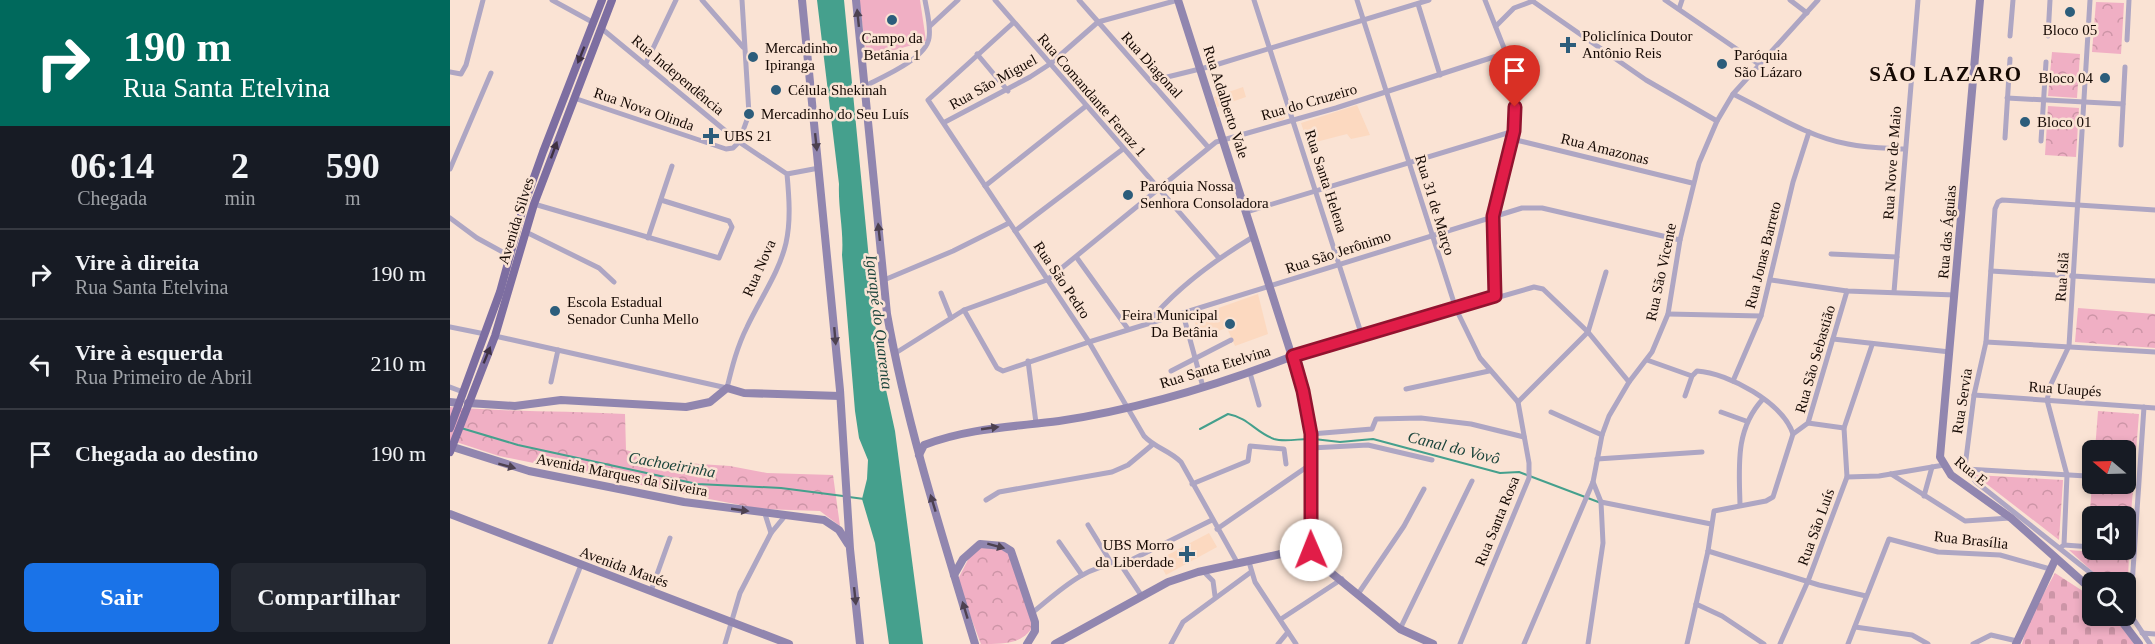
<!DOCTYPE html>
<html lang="pt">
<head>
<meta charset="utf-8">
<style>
	:root { --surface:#171b24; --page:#242831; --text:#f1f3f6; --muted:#9ea1a6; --line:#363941; --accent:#1a73e8 }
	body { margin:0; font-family:"Times New Roman",serif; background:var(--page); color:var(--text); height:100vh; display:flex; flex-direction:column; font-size:22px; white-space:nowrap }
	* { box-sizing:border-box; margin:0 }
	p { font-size:20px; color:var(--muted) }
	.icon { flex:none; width:33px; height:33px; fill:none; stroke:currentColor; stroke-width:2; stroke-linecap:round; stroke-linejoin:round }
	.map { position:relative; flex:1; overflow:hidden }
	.panel { display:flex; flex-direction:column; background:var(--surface); width:450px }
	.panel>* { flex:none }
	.banner { background:#00695c; color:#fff; overflow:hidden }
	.needle { width:39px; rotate:289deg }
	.fabs { position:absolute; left:1632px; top:440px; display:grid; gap:12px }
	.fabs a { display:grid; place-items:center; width:54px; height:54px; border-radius:9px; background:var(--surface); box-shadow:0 3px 9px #0003; font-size:30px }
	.pin { position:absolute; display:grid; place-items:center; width:51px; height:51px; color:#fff; margin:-62px -26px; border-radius:50% 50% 50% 0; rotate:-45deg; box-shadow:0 0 6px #0007 }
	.pin .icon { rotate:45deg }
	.me { position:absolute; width:66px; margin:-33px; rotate:359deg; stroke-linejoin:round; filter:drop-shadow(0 0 4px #0008) }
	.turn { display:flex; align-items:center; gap:21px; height:126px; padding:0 24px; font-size:27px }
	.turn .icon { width:78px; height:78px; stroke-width:2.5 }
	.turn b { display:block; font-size:42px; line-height:51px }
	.eta { display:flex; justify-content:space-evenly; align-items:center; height:102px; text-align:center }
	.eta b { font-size:36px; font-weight:800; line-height:42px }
	.primary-button { display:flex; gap:12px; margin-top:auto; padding:12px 24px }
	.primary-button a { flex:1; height:69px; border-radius:9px; background:var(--accent); color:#fff; font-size:24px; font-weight:800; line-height:69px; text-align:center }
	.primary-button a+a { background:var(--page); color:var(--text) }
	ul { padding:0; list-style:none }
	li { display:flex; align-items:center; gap:18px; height:90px; padding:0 24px; border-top:2px solid var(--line) }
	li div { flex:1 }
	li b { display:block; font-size:22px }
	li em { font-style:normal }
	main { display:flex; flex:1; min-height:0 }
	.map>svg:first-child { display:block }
</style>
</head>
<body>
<main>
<section class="panel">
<div class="banner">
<div class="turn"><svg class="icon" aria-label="right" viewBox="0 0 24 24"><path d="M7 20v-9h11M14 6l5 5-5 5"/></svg><div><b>190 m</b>Rua Santa Etelvina</div></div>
</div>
<div class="eta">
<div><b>06:14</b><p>Chegada</p></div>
<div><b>2</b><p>min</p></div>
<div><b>590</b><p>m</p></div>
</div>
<ul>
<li><svg class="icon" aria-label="right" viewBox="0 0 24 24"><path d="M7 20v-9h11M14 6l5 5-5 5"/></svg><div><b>Vire à direita</b><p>Rua Santa Etelvina</p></div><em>190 m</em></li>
<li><svg class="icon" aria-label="left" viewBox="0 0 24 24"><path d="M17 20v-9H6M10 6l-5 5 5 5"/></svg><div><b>Vire à esquerda</b><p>Rua Primeiro de Abril</p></div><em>210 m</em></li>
<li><svg class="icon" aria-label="arrive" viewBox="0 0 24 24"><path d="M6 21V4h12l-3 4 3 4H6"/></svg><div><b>Chegada ao destino</b></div><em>190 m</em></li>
</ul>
<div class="primary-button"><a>Sair</a><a>Compartilhar</a></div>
</section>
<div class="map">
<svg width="1705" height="644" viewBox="0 0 1705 644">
	<defs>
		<pattern id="cemetery-stones" width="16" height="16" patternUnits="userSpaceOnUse" patternTransform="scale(1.5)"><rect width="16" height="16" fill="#f0afc4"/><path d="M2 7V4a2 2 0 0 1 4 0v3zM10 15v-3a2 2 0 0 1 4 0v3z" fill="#cd95a7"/></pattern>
		<pattern id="park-crowns" width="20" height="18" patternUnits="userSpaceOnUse" patternTransform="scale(1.5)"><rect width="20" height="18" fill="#f0afc4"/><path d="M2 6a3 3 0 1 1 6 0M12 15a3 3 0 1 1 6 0" fill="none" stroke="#cd95a7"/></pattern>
	</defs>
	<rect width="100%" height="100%" fill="#fae3d4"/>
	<g fill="#fcd9c0">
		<polygon points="793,87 796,97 767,107 764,97"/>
		<polygon points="907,105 920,135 901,139 897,134 858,144 851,123"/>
		<circle cx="829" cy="114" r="7"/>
		<polygon points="808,294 818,334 785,346 777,328 750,337 743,317"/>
		<polygon points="759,533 767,547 716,575 708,560"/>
	</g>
	<polygon fill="#f0afc4" points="409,0 470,0 476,41 417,58"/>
	<polygon fill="url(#cemetery-stones)" points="1605,573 1642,597 1642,615 1663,615 1684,644 1572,644 1578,622"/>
	<g fill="url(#park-crowns)">
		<polygon points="1646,2 1674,3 1671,54 1642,52"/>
		<polygon points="1602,52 1630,54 1627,98 1598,96"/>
		<polygon points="1598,106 1629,108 1626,157 1595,155"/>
		<polygon points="1628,308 1705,314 1705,348 1625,342"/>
		<path d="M0,407C58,412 116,411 175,414L176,450L219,462L280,466L317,473L383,475L390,526L370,511L311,509L259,499L49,456L0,440Z"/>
		<polygon points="1648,411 1689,414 1681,514 1640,511 1642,483 1676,483 1676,450 1645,450"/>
		<polygon points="1525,475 1613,480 1609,540"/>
		<path d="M534,545L548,546L561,556L583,626C573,644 554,644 531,644L507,581L520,556Z"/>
		<polygon points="1619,550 1679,555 1677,604 1676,582 1654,582"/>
	</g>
	<path fill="#45a08d" d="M367,0H394L428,353L445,431L473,644H439L425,543L412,499L417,479L418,460L409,438L405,411L392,255C394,231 388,209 389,184Z"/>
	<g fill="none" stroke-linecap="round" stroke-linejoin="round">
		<g stroke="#45a08d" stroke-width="2">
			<polyline points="11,428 68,445 247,484 331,488 393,496"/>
			<path d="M750,429L778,414C799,418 805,432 824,439C834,442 848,439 858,439"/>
			<polyline points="864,439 890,442 923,439 1050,473 1069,472 1151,503"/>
			<polyline points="399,497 414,499"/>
		</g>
		<g stroke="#aea6c3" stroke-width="5">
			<polyline points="102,0 144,23"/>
			<polyline points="252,0 293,47"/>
			<polyline points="545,0 769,258"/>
			<polyline points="629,0 758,147"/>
			<polyline points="804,0 912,336"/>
			<polyline points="907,0 1006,309 1030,358 1068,402"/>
			<polyline points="1035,0 1056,53 1065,107 1064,131 1043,216 1045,296"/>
			<polyline points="1081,0 1196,80 1267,121"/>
			<polyline points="1215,0 1310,65"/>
			<polyline points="1340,0 1357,13"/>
			<polyline points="968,4 990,75"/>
			<polyline points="1229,9 1232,0"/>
			<path d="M563,23L478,100L639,342L694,436C705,448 719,450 731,462L788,564"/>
			<polyline points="480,26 508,0"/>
			<polyline points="1046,26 1064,8 1083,1"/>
			<polyline points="1560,36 1563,0"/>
			<polyline points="1598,36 1600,0"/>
			<polyline points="1677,40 1679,0"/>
			<polyline points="527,54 558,91"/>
			<polyline points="196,63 226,0"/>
			<polyline points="0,72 11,74 16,65 33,0"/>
			<polyline points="701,81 762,66 979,0"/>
			<path d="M415,86C432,77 476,59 479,38C481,26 477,12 475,0"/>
			<path d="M1283,94C1320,112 1358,137 1398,144C1417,148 1436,148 1454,149"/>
			<polyline points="124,98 276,149 283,148 289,142 299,114 292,0"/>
			<polyline points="1557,98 1673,104"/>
			<polyline points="495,122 580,77 600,64 648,22 728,0"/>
			<polyline points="1555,138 1560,59"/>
			<polyline points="1062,139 1242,183"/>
			<polyline points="1591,141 1596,62"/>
			<polyline points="1671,145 1675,67"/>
			<polyline points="0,169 41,73"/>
			<polyline points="337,174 369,168"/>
			<polyline points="535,186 636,106"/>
			<polyline points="84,204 269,258 282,227 279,221 211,200"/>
			<polyline points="796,212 1064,131"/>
			<polyline points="0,218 27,238 60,256"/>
			<polyline points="565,231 673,149"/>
			<polyline points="76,232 149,268 164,282"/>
			<polyline points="198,238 222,166"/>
			<polyline points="1381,254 1447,257"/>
			<polyline points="627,258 678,329"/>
			<polyline points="1541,271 1705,281"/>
			<polyline points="434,280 503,251 559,223"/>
			<polyline points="1321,280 1397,291 1505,295"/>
			<polyline points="1444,292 1468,0"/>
			<polyline points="491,293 501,318"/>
			<polyline points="514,310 547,368 553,371 639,342 1072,208 1092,208 1230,240"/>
			<polyline points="733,314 753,387"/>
			<polyline points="1218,314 1311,316"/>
			<path d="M698,323C726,288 765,260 803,237"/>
			<polyline points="0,327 35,334"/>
			<path d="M45,336L277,388C282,367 287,347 297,327C310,299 329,273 336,243C341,221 339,196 337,174L289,142L151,28"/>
			<polyline points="1383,339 1500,352"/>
			<polyline points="1536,342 1705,352"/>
			<polyline points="444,354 514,310 597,280 766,142 886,108 1056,53"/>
			<polyline points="843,356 1084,287 1093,289 1138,332 1179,382"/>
			<polyline points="1197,360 1242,376"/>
			<polyline points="578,361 586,423"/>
			<polyline points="721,371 781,340"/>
			<polyline points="800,373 809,405"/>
			<polyline points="1283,381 1311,316 1343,182 1359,132"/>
			<polyline points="101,382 108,350"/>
			<polyline points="0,387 13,392"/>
			<polyline points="956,389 1039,371"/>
			<polyline points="1524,395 1705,408"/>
			<path d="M1235,396L1242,376L1247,371C1279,373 1333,403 1343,434"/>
			<polyline points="1068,402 1138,332 1156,272"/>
			<polyline points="1101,412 1152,435"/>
			<polyline points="1271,412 1296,421"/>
			<polyline points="1358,423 1394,428"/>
			<polyline points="861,434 922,429 926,419 971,418 1021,424 1074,437"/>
			<polyline points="861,448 918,445 982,460"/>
			<polyline points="1147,459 1252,452"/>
			<polyline points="1516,469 1636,476"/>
			<polyline points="1441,474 1515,521 1560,518"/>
			<polyline points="1397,477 1429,476 1494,465"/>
			<polyline points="742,484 798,461 800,446 834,449 836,464"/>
			<polyline points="1474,496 1482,467"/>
			<polyline points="536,500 549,492 662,472 678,465 702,445"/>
			<polyline points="1151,502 1261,524"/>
			<path d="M1290,504C1289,466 1285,429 1313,399"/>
			<polyline points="315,514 321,533"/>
			<polyline points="638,525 662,564"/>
			<polyline points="767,529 861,464"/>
			<polyline points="609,542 632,575"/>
			<polyline points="1614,545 1642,547"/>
			<polyline points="1611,547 1614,545 1617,475 1597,400 1601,384 1619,346 1640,0"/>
			<polyline points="1258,551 1369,585 1416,596"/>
			<polyline points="799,562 805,582 846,644"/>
			<polyline points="671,565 691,595"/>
			<polyline points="753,571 763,581 765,596"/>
			<polyline points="1652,582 1526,482 1515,467 1524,395 1536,342 1545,209 1548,202 1552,200 1705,210"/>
			<polyline points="201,591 220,538"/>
			<polyline points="908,594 954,526 974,489"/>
			<polyline points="1246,604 1272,616 1314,644"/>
			<polyline points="1676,608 1700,644"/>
			<path d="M582,613C606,594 638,562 671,565L762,520"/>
			<polyline points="1680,615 1694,407"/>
			<polyline points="831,619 892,579"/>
			<polyline points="1405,627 1462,635 1478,644"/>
			<polyline points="950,629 1022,481"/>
			<polyline points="1692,633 1705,634"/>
			<polyline points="100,644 131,565"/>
			<polyline points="275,644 290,593 321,533 335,516"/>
			<polyline points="721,644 733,622 801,572"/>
			<polyline points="828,644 838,632"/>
			<polyline points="1010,644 1079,478 1079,463 1068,402"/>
			<polyline points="1074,644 1143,482"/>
			<polyline points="1138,644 1153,543 1151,502 1143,482 1152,435 1159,416 1179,382 1202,352 1218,314 1230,240 1249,163 1267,121 1283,94 1368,0"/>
			<polyline points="1237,644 1258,551 1264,511 1316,501 1323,497 1343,434 1358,423 1397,291"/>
			<polyline points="1330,644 1358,581 1397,477 1394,428 1422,345"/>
			<polyline points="1398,644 1439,539 1488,552 1550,555 1600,569"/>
			<polyline points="1523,644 1541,635 1567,641"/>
		</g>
		<g stroke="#9186af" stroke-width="8">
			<polyline points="352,0 390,390 400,549 410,644"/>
			<path d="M406,0L437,314C457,426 492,535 525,644"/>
			<polyline points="728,0 853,391 861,434 860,544 868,562"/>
			<polyline points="1530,0 1490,457 1501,475 1561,518 1642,590"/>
			<polyline points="0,402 9,403"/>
			<polyline points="18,403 65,406 111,400 236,407 260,402 277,388 294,393 390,396"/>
			<polyline points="0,446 79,471 234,502 374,520 389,530 398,544"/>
			<path d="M469,455L474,445C518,428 563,427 609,421C688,409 768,385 843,356"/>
			<polyline points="0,514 339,644"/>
			<polyline points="831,554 868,562 950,629 983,644"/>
			<polyline points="504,575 513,559 530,544 553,546 561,551 585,622 585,631 577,644"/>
			<polyline points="1667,615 1689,644"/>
			<polyline points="605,644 718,582 748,572 831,554 860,532"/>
			<polyline points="1566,644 1605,560"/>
		</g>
		<g stroke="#7d6ea1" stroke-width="8">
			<polyline points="0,428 50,292 73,208 93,152 152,0"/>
			<polyline points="0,452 45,336 84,204 162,0"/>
		</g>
	</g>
	<defs><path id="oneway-solid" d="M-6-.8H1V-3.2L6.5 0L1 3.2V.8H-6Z" transform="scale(1.5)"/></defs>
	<g fill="#4d4150">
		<use href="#oneway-solid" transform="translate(408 18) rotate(-96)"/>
		<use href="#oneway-solid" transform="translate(366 142) rotate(84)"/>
		<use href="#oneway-solid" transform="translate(429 232) rotate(-96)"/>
		<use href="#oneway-solid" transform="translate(385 336) rotate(85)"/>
		<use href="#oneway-solid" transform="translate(540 428) rotate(-8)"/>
		<use href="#oneway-solid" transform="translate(57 466) rotate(15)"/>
		<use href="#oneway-solid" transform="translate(483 503) rotate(-107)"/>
		<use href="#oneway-solid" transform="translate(290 510) rotate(8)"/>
		<use href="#oneway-solid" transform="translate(546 546) rotate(15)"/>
		<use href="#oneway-solid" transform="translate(405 596) rotate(84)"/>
		<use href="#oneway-solid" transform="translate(515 610) rotate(-107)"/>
	</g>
	<g fill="#3f3142">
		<use href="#oneway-solid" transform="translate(131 55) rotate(112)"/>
		<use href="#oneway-solid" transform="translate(104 150) rotate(-70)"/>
		<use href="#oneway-solid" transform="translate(37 355) rotate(-68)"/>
	</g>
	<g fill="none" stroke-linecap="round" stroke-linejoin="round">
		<g stroke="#92132f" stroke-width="15">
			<polyline id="route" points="861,550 861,434 853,391 843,356 1045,296 1043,216 1064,131 1065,107"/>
		</g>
		<use href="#route" stroke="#e11d48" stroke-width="10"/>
	</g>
	<g fill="#2c5d7b" stroke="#fae3d4" stroke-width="2">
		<circle cx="1620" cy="12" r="6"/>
		<circle cx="442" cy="20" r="6"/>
		<path d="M1115 36h6v6h6v6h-6v6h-6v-6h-6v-6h6z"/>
		<circle cx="303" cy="57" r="6"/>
		<circle cx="1272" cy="64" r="6"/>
		<circle cx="1655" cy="78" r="6"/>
		<circle cx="326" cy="90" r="6"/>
		<circle cx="299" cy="114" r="6"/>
		<circle cx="1575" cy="122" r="6"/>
		<path d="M258 127h6v6h6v6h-6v6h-6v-6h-6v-6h6z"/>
		<circle cx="678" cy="195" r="6"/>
		<circle cx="105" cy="311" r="6"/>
		<circle cx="780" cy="324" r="6"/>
		<path d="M734 545h6v6h6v6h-6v6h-6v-6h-6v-6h6z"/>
	</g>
	<g text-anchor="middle" stroke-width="5" stroke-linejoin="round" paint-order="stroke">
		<g font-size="15" fill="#150903" stroke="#fae3d4" text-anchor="start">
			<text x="1620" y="35" text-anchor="middle">Bloco 05</text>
			<text x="1132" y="41">Policlínica Doutor<tspan x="1132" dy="17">Antônio Reis</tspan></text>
			<text x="442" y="43" text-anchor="middle">Campo da<tspan x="442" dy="17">Betânia 1</tspan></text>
			<text x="315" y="53">Mercadinho<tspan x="315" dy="17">Ipiranga</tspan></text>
			<text x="1284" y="60">Paróquia<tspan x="1284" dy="17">São Lázaro</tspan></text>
			<text x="1643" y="83" text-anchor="end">Bloco 04</text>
			<text x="338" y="95">Célula Shekinah</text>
			<text x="311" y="119">Mercadinho do Seu Luís</text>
			<text x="1587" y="127">Bloco 01</text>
			<text x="274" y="141">UBS 21</text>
			<text x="690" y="191">Paróquia Nossa<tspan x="690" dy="17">Senhora Consoladora</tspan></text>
			<text x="117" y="307">Escola Estadual<tspan x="117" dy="17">Senador Cunha Mello</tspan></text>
			<text x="768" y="320" text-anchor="end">Feira Municipal<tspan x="768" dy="17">Da Betânia</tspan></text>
			<text x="724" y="550" text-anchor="end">UBS Morro<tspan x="724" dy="17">da Liberdade</tspan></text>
		</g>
		<g font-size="15" fill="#150903" stroke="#fae3d4">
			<text transform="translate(702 65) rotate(48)" y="5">Rua Diagonal</text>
			<text transform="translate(228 75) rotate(40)" y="5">Rua Independência</text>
			<text transform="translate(543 82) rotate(-29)" y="5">Rua São Miguel</text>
			<text transform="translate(642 95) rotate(49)" y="5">Rua Comandante Ferraz 1</text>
			<text transform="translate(776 102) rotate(72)" y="5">Rua Adalberto Vale</text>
			<text transform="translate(859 102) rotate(-16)" y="5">Rua do Cruzeiro</text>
			<text transform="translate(194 109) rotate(19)" y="5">Rua Nova Olinda</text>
			<text transform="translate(1155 149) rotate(14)" y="5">Rua Amazonas</text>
			<text transform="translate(1442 163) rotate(-86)" y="5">Rua Nove de Maio</text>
			<text transform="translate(876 181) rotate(72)" y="5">Rua Santa Helena</text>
			<text transform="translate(985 205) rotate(73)" y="5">Rua 31 de Março</text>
			<text transform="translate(66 221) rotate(-73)" y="5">Avenida Silves</text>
			<text transform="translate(1497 232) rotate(-85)" y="5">Rua das Águias</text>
			<text transform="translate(888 252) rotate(-18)" y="5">Rua São Jerônimo</text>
			<text transform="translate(1313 255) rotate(-76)" y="5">Rua Jonas Barreto</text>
			<text transform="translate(309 268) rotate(-66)" y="5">Rua Nova</text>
			<text transform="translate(1211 272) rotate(-78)" y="5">Rua São Vicente</text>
			<text transform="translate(1612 277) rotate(-86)" y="5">Rua Islã</text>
			<text transform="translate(612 280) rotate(56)" y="5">Rua São Pedro</text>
			<text transform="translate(1365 359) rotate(-74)" y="5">Rua São Sebastião</text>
			<text transform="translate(765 367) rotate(-17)" y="5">Rua Santa Etelvina</text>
			<text transform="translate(1615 389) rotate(4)" y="5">Rua Uaupés</text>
			<text transform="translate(1512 401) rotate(-81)" y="5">Rua Servia</text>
			<text transform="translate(1521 471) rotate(39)" y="5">Rua E</text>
			<text transform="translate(172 475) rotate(11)" y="5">Avenida Marques da Silveira</text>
			<text transform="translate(1047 521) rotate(-68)" y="5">Rua Santa Rosa</text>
			<text transform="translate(1366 527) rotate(-70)" y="5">Rua São Luís</text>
			<text transform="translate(1521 540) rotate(6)" y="5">Rua Brasília</text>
			<text transform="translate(174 567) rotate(20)" y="5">Avenida Maués</text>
		</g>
		<g font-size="16" font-style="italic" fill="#1c453c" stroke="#fae3d4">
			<text transform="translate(430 322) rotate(83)" y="6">Igarapé do Quarenta</text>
			<text transform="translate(1004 447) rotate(14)" y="6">Canal do Vovô</text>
			<text transform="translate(222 464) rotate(10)" y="6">Cachoeirinha</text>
		</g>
		<g font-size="21" font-weight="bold" letter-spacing="1.5" fill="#150903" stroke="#fae3d4">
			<text x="1496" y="81">SÃO LAZARO</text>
		</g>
	</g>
</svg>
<div class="fabs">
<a><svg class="needle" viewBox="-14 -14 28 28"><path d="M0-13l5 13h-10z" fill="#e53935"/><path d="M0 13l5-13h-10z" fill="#9ea1a6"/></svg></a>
<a><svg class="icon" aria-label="sound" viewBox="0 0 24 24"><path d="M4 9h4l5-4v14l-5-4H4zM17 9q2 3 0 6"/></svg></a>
<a><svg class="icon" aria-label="search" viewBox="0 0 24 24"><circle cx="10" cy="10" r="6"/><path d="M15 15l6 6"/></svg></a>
</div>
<div class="pin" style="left:1065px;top:107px;background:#d93025"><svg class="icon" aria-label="arrive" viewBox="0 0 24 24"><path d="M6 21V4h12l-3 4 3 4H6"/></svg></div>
<svg class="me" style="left:861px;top:550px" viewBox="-20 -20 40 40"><circle r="19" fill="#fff"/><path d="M0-13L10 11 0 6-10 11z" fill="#e11d48"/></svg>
</div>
</main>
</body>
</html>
